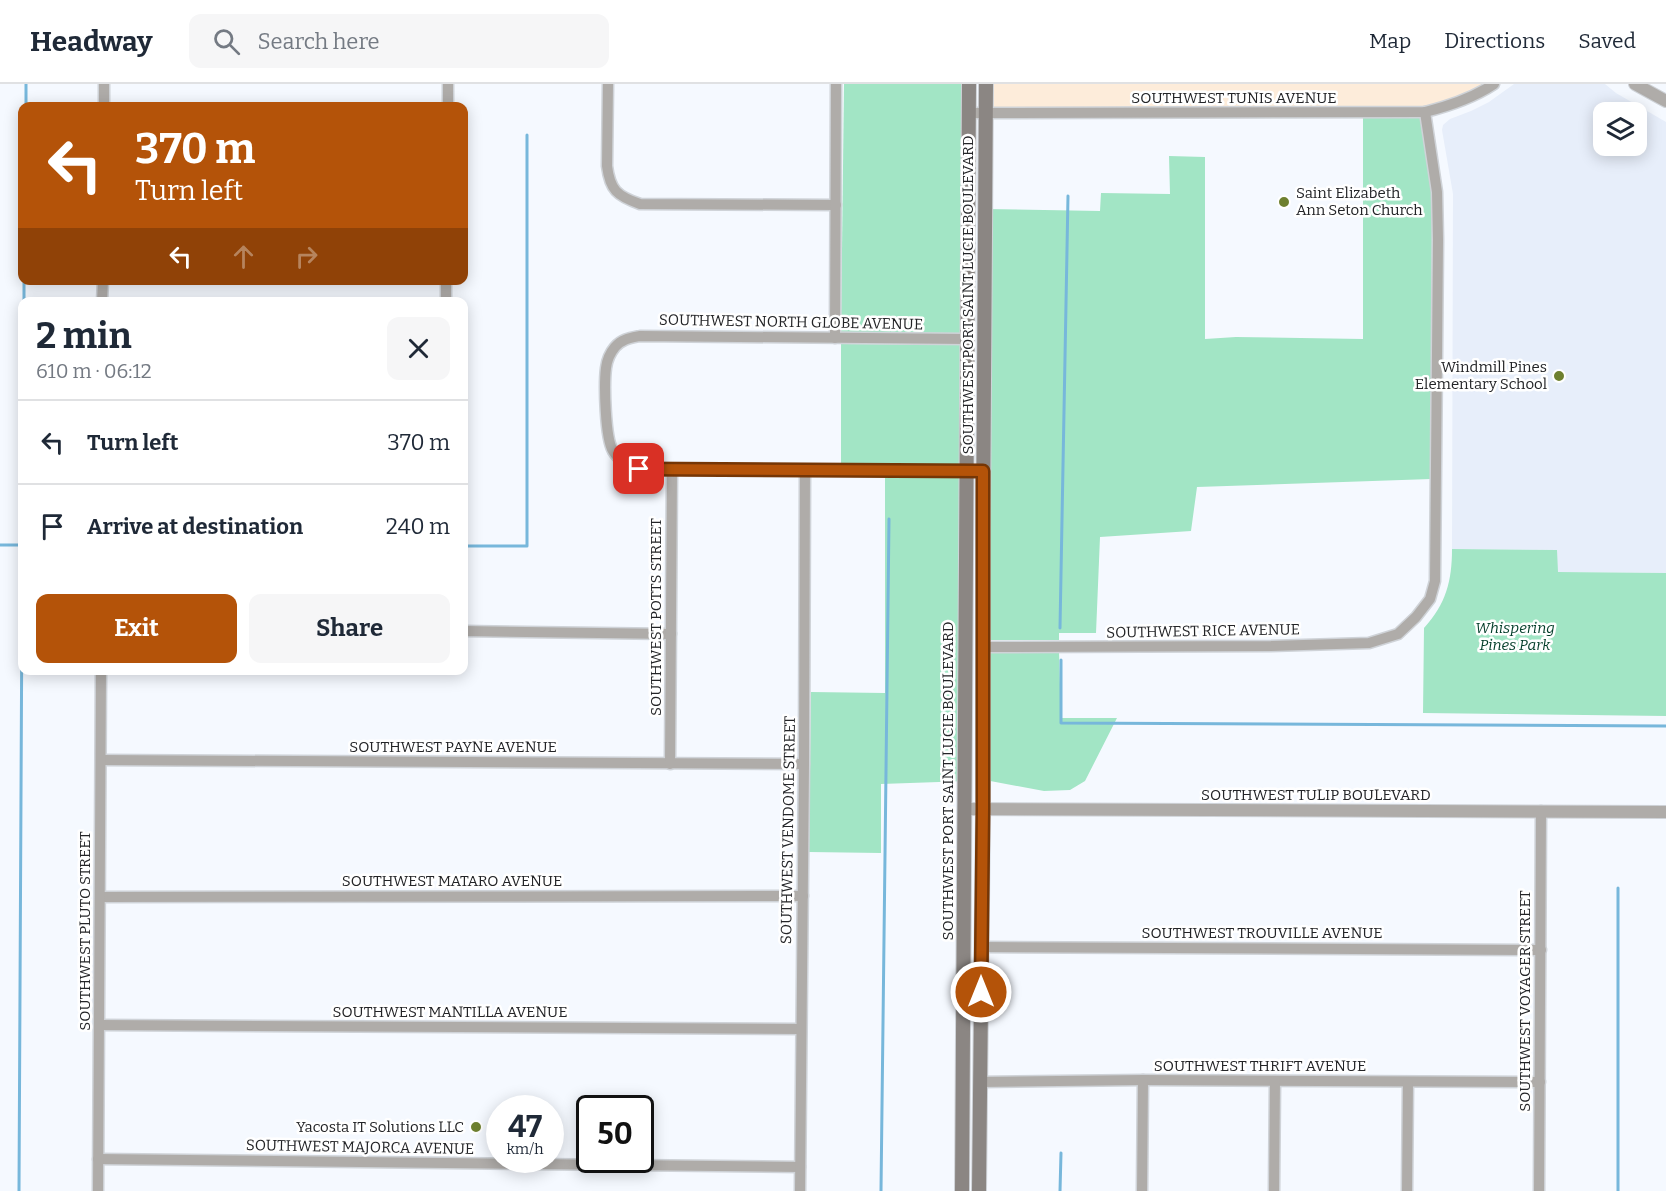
<!DOCTYPE html>
<html lang="en">
<head>
<meta charset="utf-8">
<style>
	:root { --surface:#fff; --page:#f6f6f7; --text:#1f2937; --muted:#747a83; --line:#e0e1e3; --accent:#b45309 }
	body { margin:0; font-family:Bitter,serif; background:var(--page); color:var(--text); height:100vh; display:flex; flex-direction:column; font-size:22px; white-space:nowrap }
	* { box-sizing:border-box; margin:0 }
	p { font-size:20px; color:var(--muted) }
	.icon { flex:none; width:33px; height:33px; fill:none; stroke:currentColor; stroke-width:2; stroke-linecap:round; stroke-linejoin:round }
	.map { position:relative; flex:1; overflow:hidden }
	.details { position:absolute; left:18px; top:213px; width:450px; height:378px; display:flex; flex-direction:column; background:var(--surface); border-radius:12px; box-shadow:0 3px 15px #0003 }
	.details>* { flex:none }
	.guide { position:absolute; left:18px; top:18px; width:450px; height:183px; border-radius:12px; box-shadow:0 3px 15px #0003; background:#b45309; color:#fff; overflow:hidden }
	.controls { position:absolute; left:1593px; top:18px; display:grid; gap:12px }
	.controls a { display:grid; place-items:center; width:54px; height:54px; border-radius:12px; background:var(--surface); box-shadow:0 3px 15px #0003; font-size:30px }
	.speed { position:absolute; left:486px; top:1011px; display:flex; gap:12px; font-size:30px; font-weight:700; text-align:center }
	.speed>* { display:grid; place-content:center; width:78px; height:78px; border-radius:50%; background:var(--surface); box-shadow:0 3px 15px #0003; line-height:1 }
	.speed small { font-size:15px; font-weight:400 }
	.speed .limit { border:3px solid #111; border-radius:9px; background:#fff; color:#111 }
	.pin { position:absolute; display:grid; place-items:center; width:51px; height:51px; color:#fff; margin:-26px; border-radius:12px; box-shadow:0 3px 9px #0006 }
	.me { position:absolute; width:66px; margin:-33px; rotate:0deg; stroke-linejoin:round; filter:drop-shadow(0 0 4px #0008) }
	.turn { display:flex; align-items:center; gap:21px; height:126px; padding:0 18px; font-size:27px }
	.turn .icon { width:78px; height:78px; stroke-width:2.5 }
	.turn b { display:block; font-size:42px; line-height:51px }
	.lanes { display:flex; align-items:center; height:57px; padding:0 18px; background:#0003; justify-content:center; gap:30px; direction:ltr }
	.lanes .off { opacity:.35 }
	.round { display:grid; place-items:center; flex:none; width:63px; height:63px; border-radius:12px; background:var(--page) }
	.overview { display:flex; align-items:center; justify-content:space-between; height:102px; padding:0 18px }
	h1 { font-size:36px; font-weight:700; line-height:45px }
	.button { display:flex; gap:12px; margin-top:auto; padding:12px 18px }
	.button a { flex:1; height:69px; border-radius:12px; background:var(--accent); color:#fff; font-size:24px; font-weight:700; line-height:69px; text-align:center }
	.button a+a { background:var(--page); color:var(--text) }
	ul { padding:0; list-style:none }
	li { display:flex; align-items:center; gap:18px; height:84px; padding:0 18px; border-top:2px solid var(--line) }
	li div { flex:1 }
	li b { display:block; font-size:22px }
	li em { font-style:normal }
	header { display:flex; align-items:center; gap:36px; box-sizing:border-box; height:84px; padding:0 30px; background:var(--surface); border-bottom:2px solid var(--line) }
	header strong { font-size:28px }
	nav { display:flex; gap:33px; margin-inline-start:auto; font-size:21px }
	.search { width:420px; height:54px; background:var(--page); display:flex; align-items:center; gap:15px; box-sizing:border-box; padding:0 21px; border-radius:12px; color:var(--muted); font-size:22px }
	.map>svg:first-child { display:block }
</style>
</head>
<body>
<header>
<strong>Headway</strong>
<div class="search"><svg class="icon" aria-label="search" viewBox="0 0 24 24"><circle cx="10" cy="10" r="6"/><path d="M15 15l6 6"/></svg>Search here</div>
<nav><a>Map</a><a>Directions</a><a>Saved</a></nav>
</header>
<div class="map">
<svg width="1666" height="1107" viewBox="0 0 1666 1107">
	<rect width="100%" height="100%" fill="#f5f9ff"/>
	<polygon fill="#fdecda" points="984,0 1483,0 1447,17 1424,23 985,23"/>
	<path fill="#e7eefa" fill-rule="evenodd" d="M1514,0H1605L1616,9L1666,38V489L1557,488V466L1452,465L1453,110L1442,46L1443,41L1450,35L1471,27L1489,18ZM1604,28H1636V62H1604Z"/>
	<g fill="#a2e5c5">
		<polygon points="844,0 972,0 970,250 841,249"/>
		<polygon points="1363,34 1421,34 1432,107 1431,395 1197,403 1191,447 1100,453 1096,549 1059,549 1059,556 979,556 986,125 1100,127 1101,109 1170,110 1169,72 1205,73 1205,255 1236,253 1363,255"/>
		<polygon points="841,260 970,261 970,380 841,381"/>
		<polygon points="970,391 968,697 881,700 881,769 809,768 811,608 885,609 885,392"/>
		<path d="M1452,465L1557,466L1558,488L1666,489V632L1423,629L1424,544C1446,520 1452,497 1452,465Z"/>
		<polygon points="979,567 1059,567 1061,634 1117,634 1085,697 1070,706 1044,707 985,696"/>
	</g>
	<g fill="none" stroke-linecap="round" stroke-linejoin="round">
		<g stroke="#77b7db" stroke-width="3">
			<polyline points="26,22 26,0"/>
			<polyline points="24,218 24,196"/>
			<polyline points="0,461 22,461"/>
			<polyline points="464,462 527,462 527,51"/>
			<polyline points="1060,544 1068,112"/>
			<polyline points="1061,576 1061,639 1666,642"/>
			<polyline points="19,1107 22,512"/>
			<polyline points="881,1107 889,435"/>
			<polyline points="1060,1107 1061,1069"/>
			<polyline points="1618,1107 1618,804"/>
		</g>
		<g stroke="#cfd3d8" stroke-width="13">
			<g id="minor">
				<path d="M608,0L607,82C610,106 617,112 640,120L836,121"/>
				<polyline points="104,22 104,0"/>
				<polyline points="448,22 448,0"/>
				<path d="M969,29L1425,28C1449,22 1473,14 1494,0"/>
				<polyline points="102,218 103,196"/>
				<polyline points="446,218 446,196"/>
				<polyline points="835,254 836,0"/>
				<path d="M967,255L640,252C630,254 622,255 615,263C610,269 607,276 606,284C604,300 605,354 613,367C619,377 628,381 639,385L983,387"/>
				<polyline points="464,547 671,550"/>
				<polyline points="982,563 1271,562 1369,559 1398,550 1416,533 1430,515 1435,497 1438,156 1437,108 1425,28"/>
				<polyline points="102,676 804,680"/>
				<polyline points="670,680 672,386"/>
				<polyline points="101,813 803,812"/>
				<polyline points="982,863 1541,866"/>
				<polyline points="100,941 800,945"/>
				<polyline points="980,998 1143,996 1540,998"/>
				<polyline points="98,1075 800,1083"/>
				<polyline points="98,1107 101,586"/>
				<polyline points="800,1107 804,680 805,386"/>
				<polyline points="1142,1107 1143,996"/>
				<polyline points="1274,1107 1275,997"/>
				<polyline points="1407,1107 1408,998"/>
				<polyline points="1539,1107 1541,727"/>
			</g>
		</g>
		<g stroke="#cfd3d8" stroke-width="14">
			<g id="tertiary">
				<polyline points="1635,0 1666,17"/>
				<polyline points="966,725 1666,728"/>
			</g>
		</g>
		<g stroke="#cfd3d8" stroke-width="16">
			<g id="secondary">
				<polyline points="962,1107 969,0"/>
				<polyline points="979,1107 983,725 983,446 986,0"/>
			</g>
		</g>
		<use href="#minor" stroke="#afaca9" stroke-width="10"/>
		<use href="#tertiary" stroke="#afaca9" stroke-width="12"/>
		<use href="#secondary" stroke="#8b8683" stroke-width="14"/>
	</g>
	<g fill="none" stroke-linecap="round" stroke-linejoin="round">
		<g stroke="#753606" stroke-width="15">
			<polyline id="route" points="639,385 983,387 983,725 981,908"/>
		</g>
		<use href="#route" stroke="#b45309" stroke-width="10"/>
	</g>
	<g fill="#6e802f" stroke="#fff" stroke-width="2">
		<circle cx="1284" cy="118" r="6"/>
		<circle cx="1559" cy="292" r="6"/>
		<circle cx="476" cy="1043" r="6"/>
	</g>
	<g text-anchor="middle" stroke-width="5" stroke-linejoin="round" paint-order="stroke">
		<g font-size="15" fill="#232427" stroke="#fff">
			<text x="1234" y="19">SOUTHWEST TUNIS AVENUE</text>
			<text transform="translate(968 211) rotate(-90)" y="5">SOUTHWEST PORT SAINT LUCIE BOULEVARD</text>
			<text transform="translate(791 238) rotate(1)" y="5">SOUTHWEST NORTH GLOBE AVENUE</text>
			<text transform="translate(656 533) rotate(-90)" y="5">SOUTHWEST POTTS STREET</text>
			<text transform="translate(1203 547) rotate(-1)" y="5">SOUTHWEST RICE AVENUE</text>
			<text x="453" y="668">SOUTHWEST PAYNE AVENUE</text>
			<text transform="translate(948 697) rotate(-90)" y="5">SOUTHWEST PORT SAINT LUCIE BOULEVARD</text>
			<text x="1316" y="716">SOUTHWEST TULIP BOULEVARD</text>
			<text transform="translate(788 746) rotate(-89)" y="5">SOUTHWEST VENDOME STREET</text>
			<text x="452" y="802">SOUTHWEST MATARO AVENUE</text>
			<text transform="translate(85 847) rotate(-90)" y="5">SOUTHWEST PLUTO STREET</text>
			<text x="1262" y="854">SOUTHWEST TROUVILLE AVENUE</text>
			<text transform="translate(1525 917) rotate(-90)" y="5">SOUTHWEST VOYAGER STREET</text>
			<text x="450" y="933">SOUTHWEST MANTILLA AVENUE</text>
			<text x="1260" y="987">SOUTHWEST THRIFT AVENUE</text>
			<text transform="translate(360 1063) rotate(1)" y="5">SOUTHWEST MAJORCA AVENUE</text>
		</g>
		<g font-size="15" fill="#232427" stroke="#fff" text-anchor="end">
			<text x="1296" y="114" text-anchor="start">Saint Elizabeth<tspan x="1296" dy="17">Ann Seton Church</tspan></text>
			<text x="1547" y="288">Windmill Pines<tspan x="1547" dy="17">Elementary School</tspan></text>
			<text x="464" y="1048">Yacosta IT Solutions LLC</text>
		</g>
		<g font-size="15" font-style="italic" fill="#023d29" stroke="#fff">
			<text x="1515" y="549">Whispering<tspan x="1515" dy="17">Pines Park</tspan></text>
		</g>
	</g>
</svg>
<div class="controls">
<a><svg class="icon" aria-label="layers" viewBox="0 0 24 24"><path d="M12 4l9 5-9 5-9-5zM3 14l9 5 9-5"/></svg></a>
</div>
<div class="speed"><div>47<small>km/h</small></div><div class="limit">50</div></div>
<div class="pin" style="left:639px;top:385px;background:#d93025"><svg class="icon" aria-label="arrive" viewBox="0 0 24 24"><path d="M6 21V4h12l-3 4 3 4H6"/></svg></div>
<svg class="me" style="left:981px;top:908px" viewBox="-20 -20 40 40"><circle r="17" fill="#b45309" stroke="#fff" stroke-width="3"/><path d="M0-11L8 9 0 5-8 9z" fill="#fff"/></svg>
<div class="guide">
<div class="turn"><svg class="icon" aria-label="left" viewBox="0 0 24 24"><path d="M17 20v-9H6M10 6l-5 5 5 5"/></svg><div><b>370 m</b>Turn left</div></div>
<div class="lanes"><svg class="icon" aria-label="left" viewBox="0 0 24 24"><path d="M17 20v-9H6M10 6l-5 5 5 5"/></svg><svg class="icon off" aria-label="ahead" viewBox="0 0 24 24"><path d="M12 20V5M6 11l6-6 6 6"/></svg><svg class="icon off" aria-label="right" viewBox="0 0 24 24"><path d="M7 20v-9h11M14 6l5 5-5 5"/></svg></div>
</div>
<section class="details">
<div class="overview"><div><h1>2 min</h1><p>610 m · 06:12</p></div><a class="round"><svg class="icon" aria-label="close" viewBox="0 0 24 24"><path d="M6 6l12 12M18 6L6 18"/></svg></a></div>
<ul>
<li><svg class="icon" aria-label="left" viewBox="0 0 24 24"><path d="M17 20v-9H6M10 6l-5 5 5 5"/></svg><div><b>Turn left</b></div><em>370 m</em></li>
<li><svg class="icon" aria-label="arrive" viewBox="0 0 24 24"><path d="M6 21V4h12l-3 4 3 4H6"/></svg><div><b>Arrive at destination</b></div><em>240 m</em></li>
</ul>
<div class="button"><a>Exit</a><a>Share</a></div>
</section>
</div>
</body>
</html>
